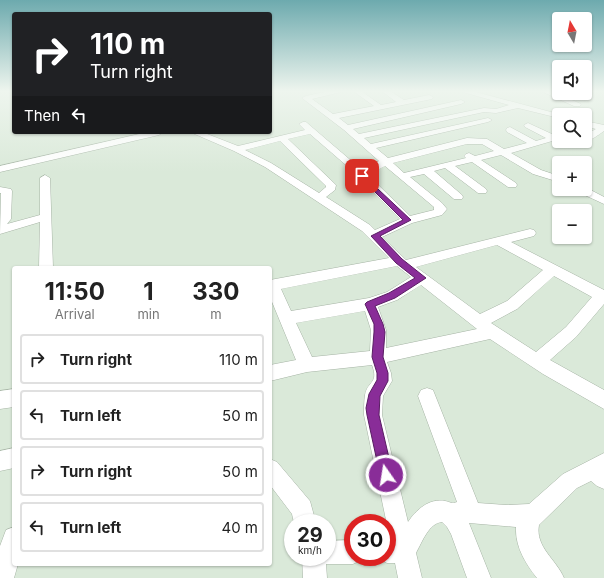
<!DOCTYPE html>
<html lang="en">
<head>
<meta charset="utf-8">
<style>
	:root { --surface:#fff; --page:#f2f2f2; --text:#222; --muted:#767676; --line:#e0e0e0 }
	body { margin:0; font-family:Inter,sans-serif; background:var(--page); color:var(--text); height:100vh; display:flex; flex-direction:column; font-size:15px; white-space:nowrap }
	* { box-sizing:border-box; margin:0 }
	p { font-size:13px; color:var(--muted) }
	.icon { flex:none; width:22px; height:22px; fill:none; stroke:currentColor; stroke-width:2; stroke-linecap:round; stroke-linejoin:round }
	.map { position:relative; flex:1; overflow:hidden }
	.drawer { position:absolute; left:12px; top:266px; width:260px; height:300px; display:flex; flex-direction:column; background:var(--surface); border-radius:4px; box-shadow:0 1px 3px #0004 }
	.drawer>* { flex:none }
	.top-card { position:absolute; left:12px; top:12px; width:260px; height:122px; border-radius:4px; box-shadow:0 1px 3px #0004; background:#202124; color:#fff; overflow:hidden }
	.needle { width:26px; rotate:350deg }
	.controls { position:absolute; left:552px; top:12px; display:grid; gap:8px }
	.controls a { display:grid; place-items:center; width:40px; height:40px; border-radius:4px; background:var(--surface); box-shadow:0 1px 3px #0004; font-size:20px }
	.speed { position:absolute; left:284px; top:514px; display:flex; gap:8px; font-size:20px; font-weight:700; text-align:center }
	.speed>* { display:grid; place-content:center; width:52px; height:52px; border-radius:50%; background:var(--surface); box-shadow:0 1px 3px #0004; line-height:1 }
	.speed small { font-size:10px; font-weight:400 }
	.speed .limit { border:6px solid #d22; background:#fff; color:#111 }
	.pin { position:absolute; display:grid; place-items:center; width:34px; height:34px; color:#fff; margin:-17px; border-radius:8px; box-shadow:0 2px 6px #0006 }
	.me { position:absolute; width:44px; margin:-22px; rotate:347deg; stroke-linejoin:round; filter:drop-shadow(0 0 3px #0008) }
	.turn { display:flex; align-items:center; gap:14px; height:84px; padding:0 12px; font-size:18px }
	.turn .icon { width:52px; height:52px; stroke-width:2.5 }
	.turn b { display:block; font-size:28px; line-height:34px }
	.then { display:flex; align-items:center; height:38px; padding:0 12px; background:#0003; gap:8px; font-size:15px }
	.eta { display:flex; justify-content:space-evenly; align-items:center; height:68px; text-align:center }
	.eta b { font-size:24px; font-weight:700; line-height:28px }
	ul { padding:0; list-style:none }
	li { display:flex; align-items:center; gap:12px; height:50px; margin:0 8px 6px; padding:0 4px; border:2px solid var(--line); border-radius:4px }
	li div { flex:1 }
	li b { display:block; font-size:15px }
	li em { font-style:normal }
	.map>svg:first-child { display:block }
</style>
</head>
<body>
<div class="map">
<svg width="604" height="578" viewBox="0 0 604 578">
	<rect width="100%" height="100%" fill="#dae9d9"/>
	<g fill="none" stroke-linecap="round" stroke-linejoin="round">
		<g stroke="#a6b4a5" stroke-width="1">
			<g id="minor">
				<path d="M329,91H345L312,99L333,114L374,106L353,91H361L381,105L396,102L382,91H390L404,100L429,95L433,97L432,99L339,118L348,125L461,100L465,102L461,104L353,129L359,134L484,108L496,109L509,105L459,91H472L562,115H559V118L518,108L496,113L484,112L364,138L371,144L488,118L492,120L488,122L376,148L388,158L467,138L487,139L504,149L527,143L507,132L506,130L507,128L510,127L536,141L546,138L525,127L524,125L528,123L554,135L559,133V139L511,153L541,170L559,176V182L533,174L501,155L481,160L516,183L517,185L516,187H508L472,162L455,166L486,189L487,191L486,193H478L445,168L434,171L462,195L463,197L462,199H454L424,174L410,177L442,203L447,209L442,215L412,223L382,237L406,260L530,229L534,230L536,233L534,236L511,242L604,290V304L576,337L550,360L604,390V409L543,374L490,339L387,362L391,373L392,381L383,396L382,415L408,522C416,510 429,498 445,501C450,502 452,504 457,502L418,396L421,390L427,388L433,390L478,503L506,505L529,504L563,474L604,453V489L597,486L591,481L577,488L539,525C535,547 556,559 564,578H537C525,563 515,546 516,527L469,523L491,578H467L451,534L447,527L442,522C429,523 422,542 416,553L422,578H398L395,563H387L379,559L378,557H387V539H390L364,415C364,409 364,401 365,395C368,380 379,384 372,365L307,372L270,381V365L296,360L270,297V280L389,258L362,231L265,167L234,151L190,132H202L238,146L305,130L299,124L303,122H306L362,170L379,161L344,130L302,98L306,96ZM310,134L347,166L400,219L375,230L370,225L326,197L335,190L336,185L288,139ZM280,141L326,186V187L319,193L271,163L245,150ZM467,144H482L494,151L475,156L469,153L466,154L464,156L466,158L404,173L393,163ZM385,166L434,207V210L410,216L368,175ZM497,245L543,270L507,301L480,314L416,267ZM397,266L411,277L387,292L369,298L291,311L281,289ZM554,276L592,297L566,327L536,352L491,323L517,309ZM421,285L477,329L386,348V330L378,307L397,300ZM365,311L371,330L370,351L312,357L296,323Z"/>
				<polygon points="541,91 551,91 581,104 580,106 574,106"/>
				<path d="M585,121L604,125V131C598,135 590,142 582,141H585V135L596,129L585,126Z"/>
				<polygon points="148,132 163,132 159,135 0,172 0,166"/>
				<polygon points="45,175 50,178 53,268 39,268 40,222 0,234 1,193 0,193 0,187 11,189 12,191 11,219 7,224 40,215 40,178"/>
				<polygon points="585,187 604,197 604,204 576,191 575,189 585,189"/>
				<polygon points="14,389 14,407 0,409 0,391"/>
				<polygon points="14,448 14,468 0,471 0,451"/>
				<polygon points="270,459 277,462 310,501 316,523 294,523 292,514 270,485"/>
				<polygon points="14,527 14,564 18,564 14,578 0,578 0,546 6,530"/>
				<polygon points="353,540 353,557 362,557 361,560 353,564 326,564 327,578 303,578 302,557 327,557 327,541"/>
			</g>
		</g>
		<use href="#minor" fill="#fff" fill-rule="evenodd"/>
	</g>
	<linearGradient id="sky" x2="0" y2="1"><stop stop-color="#6daaae"/><stop offset="0.53" stop-color="#eef5ee"/><stop offset="1" stop-color="#eef5ee" stop-opacity="0"/></linearGradient>
	<rect width="604" height="172" fill="url(#sky)"/>
	<polygon fill="#892d98" stroke="#591d63" points="362,174 411,220 380,236 402,259 426,278 395,298 375,306 383,324 385,332 383,357 388,373 388,381 380,396 379,415 393,475 391,480 386,482 382,480 380,475 367,415 366,408 369,394 377,380 377,373 372,357 374,332 374,324 365,304 367,302 389,293 415,278 396,263 371,236 403,220 359,176"/>
</svg>
<div class="controls">
<a><svg class="needle" viewBox="-14 -14 28 28"><path d="M0-13l5 13h-10z" fill="#e53935"/><path d="M0 13l5-13h-10z" fill="#767676"/></svg></a>
<a><svg class="icon" aria-label="sound" viewBox="0 0 24 24"><path d="M4 9h4l5-4v14l-5-4H4zM17 9q2 3 0 6"/></svg></a>
<a><svg class="icon" aria-label="search" viewBox="0 0 24 24"><circle cx="10" cy="10" r="6"/><path d="M15 15l6 6"/></svg></a>
<a>+</a>
<a>−</a>
</div>
<div class="speed"><div>29<small>km/h</small></div><div class="limit">30</div></div>
<div class="pin" style="left:362px;top:176px;background:#d93025"><svg class="icon" aria-label="arrive" viewBox="0 0 24 24"><path d="M6 21V4h12l-3 4 3 4H6"/></svg></div>
<svg class="me" style="left:386px;top:475px" viewBox="-20 -20 40 40"><circle r="17" fill="#892d98" stroke="#fff" stroke-width="3"/><path d="M0-11L8 9 0 5-8 9z" fill="#fff"/></svg>
<div class="top-card">
<div class="turn"><svg class="icon" aria-label="right" viewBox="0 0 24 24"><path d="M7 20v-9h11M14 6l5 5-5 5"/></svg><div><b>110 m</b>Turn right</div></div>
<div class="then">Then<svg class="icon" aria-label="left" viewBox="0 0 24 24"><path d="M17 20v-9H6M10 6l-5 5 5 5"/></svg></div>
</div>
<section class="drawer">
<div class="eta">
<div><b>11:50</b><p>Arrival</p></div>
<div><b>1</b><p>min</p></div>
<div><b>330</b><p>m</p></div>
</div>
<ul>
<li><svg class="icon" aria-label="right" viewBox="0 0 24 24"><path d="M7 20v-9h11M14 6l5 5-5 5"/></svg><div><b>Turn right</b></div><em>110 m</em></li>
<li><svg class="icon" aria-label="left" viewBox="0 0 24 24"><path d="M17 20v-9H6M10 6l-5 5 5 5"/></svg><div><b>Turn left</b></div><em>50 m</em></li>
<li><svg class="icon" aria-label="right" viewBox="0 0 24 24"><path d="M7 20v-9h11M14 6l5 5-5 5"/></svg><div><b>Turn right</b></div><em>50 m</em></li>
<li><svg class="icon" aria-label="left" viewBox="0 0 24 24"><path d="M17 20v-9H6M10 6l-5 5 5 5"/></svg><div><b>Turn left</b></div><em>40 m</em></li>
</ul>
</section>
</div>
</body>
</html>
